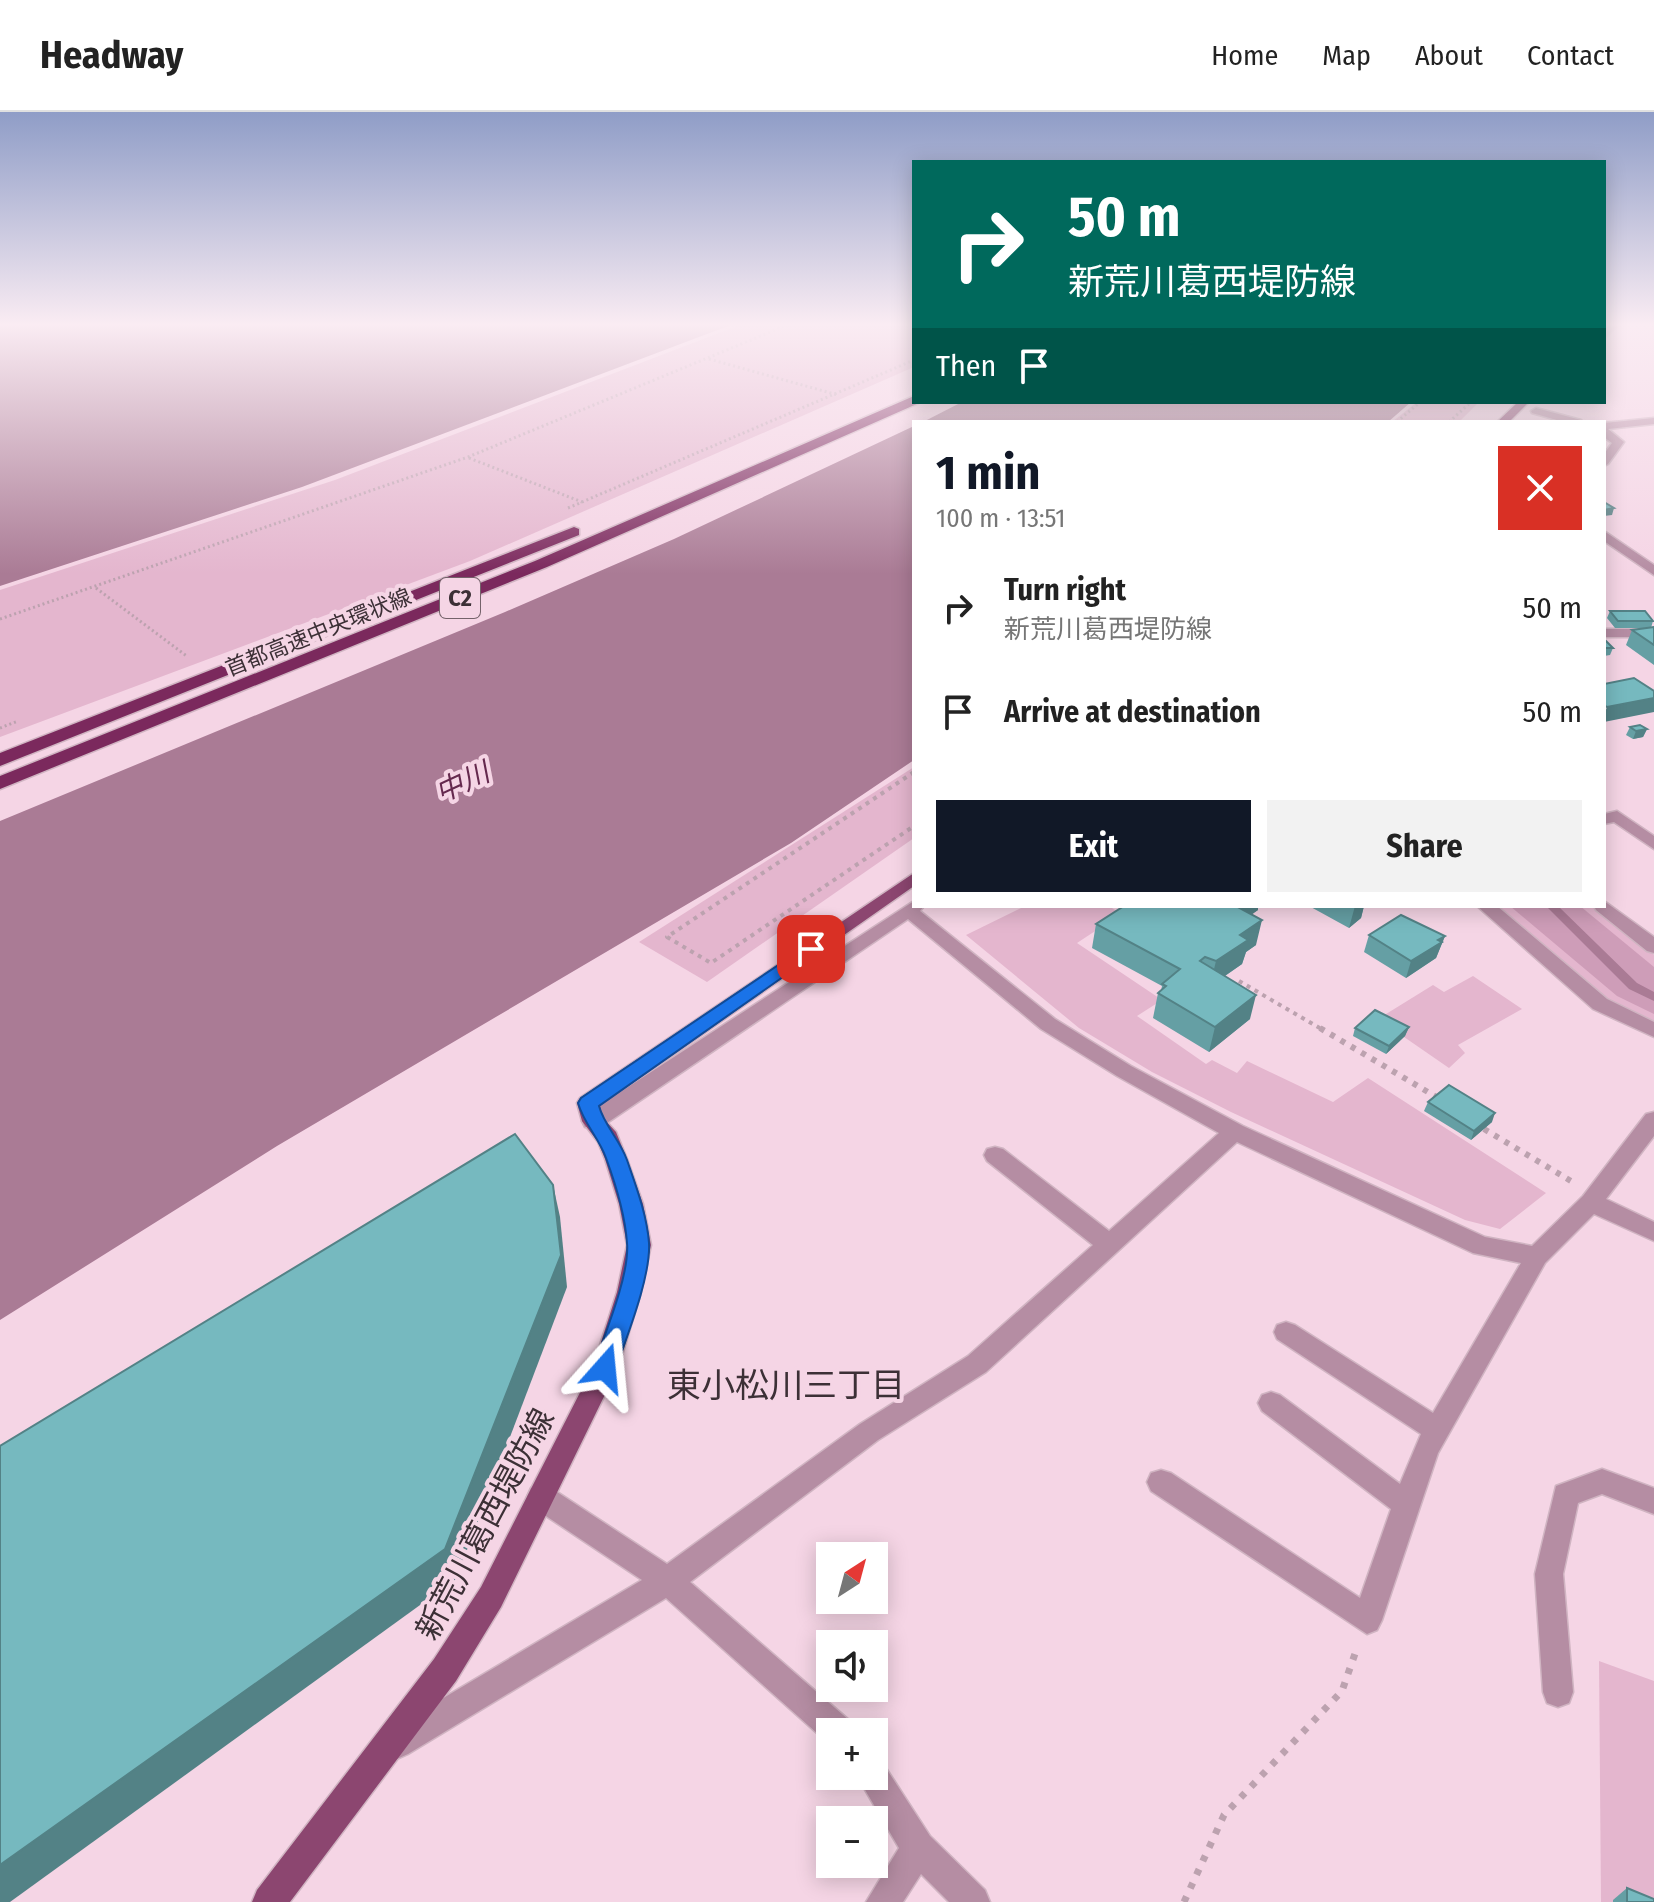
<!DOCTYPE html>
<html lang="en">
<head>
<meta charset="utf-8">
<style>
	:root { --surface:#fff; --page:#f2f2f2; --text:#222; --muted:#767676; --line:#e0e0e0; --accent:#111827 }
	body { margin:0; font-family:"Fira Sans Condensed","Noto Sans JP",sans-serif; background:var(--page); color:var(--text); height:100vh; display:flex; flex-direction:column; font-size:30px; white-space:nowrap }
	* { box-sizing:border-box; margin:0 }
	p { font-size:26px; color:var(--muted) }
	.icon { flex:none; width:44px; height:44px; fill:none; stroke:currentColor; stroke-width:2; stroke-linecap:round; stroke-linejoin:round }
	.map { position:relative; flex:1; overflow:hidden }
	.side { position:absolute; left:912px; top:308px; width:694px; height:488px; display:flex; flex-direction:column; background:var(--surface); border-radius:0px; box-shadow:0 4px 20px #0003 }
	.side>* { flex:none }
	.top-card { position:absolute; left:912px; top:48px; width:694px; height:244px; border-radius:0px; box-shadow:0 4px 20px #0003; background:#00695c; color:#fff; overflow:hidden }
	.needle { width:52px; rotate:36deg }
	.tools { position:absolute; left:816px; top:1430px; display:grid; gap:16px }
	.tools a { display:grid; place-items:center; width:72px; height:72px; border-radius:0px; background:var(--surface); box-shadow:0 4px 20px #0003; font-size:40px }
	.pin { position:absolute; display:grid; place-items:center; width:68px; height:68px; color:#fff; margin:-34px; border-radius:16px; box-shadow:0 4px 12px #0006 }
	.me { position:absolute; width:88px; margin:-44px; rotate:18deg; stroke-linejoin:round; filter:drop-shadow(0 0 6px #0008) }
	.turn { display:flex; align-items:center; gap:28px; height:168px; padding:0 24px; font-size:36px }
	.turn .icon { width:104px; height:104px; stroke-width:2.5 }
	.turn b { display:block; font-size:56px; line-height:68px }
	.then { display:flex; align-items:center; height:76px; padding:0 24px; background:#0003; gap:16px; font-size:30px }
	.round { display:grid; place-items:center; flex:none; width:84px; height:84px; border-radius:0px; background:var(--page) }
	.overview { display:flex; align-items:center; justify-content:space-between; height:136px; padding:0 24px }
	h1 { font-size:48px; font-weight:700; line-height:60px; color:var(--accent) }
	.cta { display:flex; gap:16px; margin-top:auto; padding:16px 24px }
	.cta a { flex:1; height:92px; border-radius:0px; background:var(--accent); color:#fff; font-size:32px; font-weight:700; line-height:92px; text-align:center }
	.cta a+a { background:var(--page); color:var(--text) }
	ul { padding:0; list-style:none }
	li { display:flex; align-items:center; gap:24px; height:104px; padding:0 24px }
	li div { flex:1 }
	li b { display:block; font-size:30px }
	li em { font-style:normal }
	header { display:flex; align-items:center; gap:48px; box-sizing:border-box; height:112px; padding:0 40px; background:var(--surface); border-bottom:2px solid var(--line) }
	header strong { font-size:38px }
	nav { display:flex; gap:44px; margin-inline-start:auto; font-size:28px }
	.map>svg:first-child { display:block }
</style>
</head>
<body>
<header>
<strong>Headway</strong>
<nav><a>Home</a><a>Map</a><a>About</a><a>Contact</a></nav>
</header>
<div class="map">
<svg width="1654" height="1790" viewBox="0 0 1654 1790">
	<rect width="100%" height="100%" fill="#f5d5e5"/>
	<g fill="#e4b6ce">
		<polygon points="745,211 914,211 914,255 470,449 0,625 0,478 335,368"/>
		<polygon points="1417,290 1479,290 1459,310 1392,310"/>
		<polygon points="914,655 914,726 707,870 639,830"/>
		<polygon points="1025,794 1109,794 1121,802 1077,831 1162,888 1137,904 1206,952 1212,948 1237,961 1247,949 1333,990 1368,966 1546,1081 1500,1117 1465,1108 1231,1000 1152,960 1079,916 966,823"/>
		<polygon points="1497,794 1592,794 1654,843 1654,911 1607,888"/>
		<polygon points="1473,864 1522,897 1458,933 1465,941 1449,956 1378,907 1433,873 1444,880"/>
		<polygon points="1599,1549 1654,1569 1654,1790 1601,1790"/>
	</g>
	<polygon fill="#ce9db8" points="1510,794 1580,794 1654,855 1654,902 1617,884"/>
	<g fill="#aa7b95">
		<polygon points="0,211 736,211 302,375 0,474"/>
		<polygon points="962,290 1411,290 1388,310 923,310"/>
		<polygon points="914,314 914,648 791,731 277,1034 0,1208 0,709 505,500 674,427"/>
	</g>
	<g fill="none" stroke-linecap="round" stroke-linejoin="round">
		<polygon fill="#aa7b95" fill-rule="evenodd" points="1546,794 1558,794 1637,871 1654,880 1654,889 1629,877"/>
		<g stroke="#d0b4c2" stroke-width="3">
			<g id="minor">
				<polygon points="1610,211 1620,211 1604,227 1604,218"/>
				<polygon points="1536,296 1581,308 1583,310 1564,310 1532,301 1531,299"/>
				<polygon points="1654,306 1654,312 1608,317 1624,330 1608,352 1604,354 1604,342 1612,331 1604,325 1604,311"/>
				<polygon points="1604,419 1654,453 1654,463 1604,429"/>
				<rect x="1604" y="517" width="50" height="8"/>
				<polygon points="1617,699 1654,724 1654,737 1614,710 1604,712 1604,702"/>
				<polygon points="914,789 914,794 924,794 920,799 1055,907 1131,954 1243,1014 1485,1125 1532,1134 1583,1084 1646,1002 1654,1000 1654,1024 1606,1087 1654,1110 1654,1129 1594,1102 1545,1151 1438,1341 1382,1508 1377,1518 1367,1522 1151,1379 1147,1370 1151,1361 1161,1358 1171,1361 1360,1486 1391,1397 1262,1299 1258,1291 1262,1283 1271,1280 1280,1283 1400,1372 1421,1322 1277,1227 1274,1220 1277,1213 1286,1210 1295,1213 1433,1301 1521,1151 1473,1141 1237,1030 986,1260 878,1328 690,1470 850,1609 855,1620 830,1620 828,1631 666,1486 408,1642 397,1647 386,1642 381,1631 386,1620 642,1468 531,1394 527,1385 531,1376 541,1372 551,1376 667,1452 860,1312 968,1244 1093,1133 987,1049 984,1043 987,1037 995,1035 1003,1037 1109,1119 1219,1021 1117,964 1041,917 908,807 601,1015 585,1015 582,1009 585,1003"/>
				<polygon points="1604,789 1654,825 1654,841 1647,839 1596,798 1594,794 1604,794"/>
				<polygon points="1477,794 1497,794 1607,887 1654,910 1654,925 1593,897"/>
				<polygon points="1602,1357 1654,1376 1654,1402 1602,1382 1578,1391 1563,1462 1573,1580 1569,1591 1558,1595 1547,1591 1543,1580 1535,1462 1556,1374"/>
				<polygon points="874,1649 884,1653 930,1724 985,1778 990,1790 949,1790 921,1762 903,1790 866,1790 899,1736 857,1664 874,1664"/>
			</g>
		</g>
		<g stroke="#d0b4c2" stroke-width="3">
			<g id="major">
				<polygon points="1518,290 1529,290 1509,310 1497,310"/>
				<polygon points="914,761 914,774 600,994 603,1006 616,1020 627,1047 643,1092 651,1133 641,1180 618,1256 501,1495 456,1569 290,1790 252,1790 257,1778 434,1547 481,1475 593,1255 617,1180 627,1133 619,1092 605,1047 598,1030 582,1009 577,991 580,986"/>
			</g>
		</g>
		<g stroke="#d0b4c2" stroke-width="3">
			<g id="highway">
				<polygon points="914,284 914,290 919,291 547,455 0,677 0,664 535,449"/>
				<polygon points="574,415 579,417 579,423 0,654 0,641"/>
			</g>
		</g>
		<g stroke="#bca2af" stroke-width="3" stroke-dasharray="2 3" stroke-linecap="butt">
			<polyline points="709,247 838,283"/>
			<polyline points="1397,310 1420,290"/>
			<polyline points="1449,310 1471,290"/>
			<polyline points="469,346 582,390"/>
			<polyline points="568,396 914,248"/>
			<polyline points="96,476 188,545"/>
			<polyline points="0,507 468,345 792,211"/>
			<polyline points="0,616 18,609"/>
		</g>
		<g stroke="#bca2af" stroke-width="4" stroke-dasharray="4 5" stroke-linecap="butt">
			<polyline points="914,660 667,825 711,851 914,714"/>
			<polyline points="1239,869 1323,918"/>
		</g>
		<g stroke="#bca2af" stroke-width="6" stroke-dasharray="5 7" stroke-linecap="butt">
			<polyline points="1320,916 1438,986"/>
			<polyline points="1484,1017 1571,1069"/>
		</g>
		<polyline stroke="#bca2af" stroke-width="7" stroke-dasharray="6 9" stroke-linecap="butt" points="1184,1790 1224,1703 1342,1579 1357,1536"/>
		<use href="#minor" fill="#b58da3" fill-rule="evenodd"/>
		<use href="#major" fill="#8c4670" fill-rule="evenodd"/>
		<use href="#highway" fill="#7b295d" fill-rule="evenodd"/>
	</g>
	<g fill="#659fa4">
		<polygon points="1610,499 1653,509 1651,516 1654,515 1654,553 1626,533 1632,518 1645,516 1615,516 1607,506"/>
		<polygon points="1604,527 1613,536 1610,543 1604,544"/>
		<polygon points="1630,615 1647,617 1643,625 1633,627 1626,623"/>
		<polygon points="1124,794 1258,794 1258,798 1251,802 1256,833 1246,840 1242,852 1225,864 1250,907 1209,940 1153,906 1158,881 1161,879 1162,874 1092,836 1096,812"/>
		<polygon points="1309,794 1364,794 1361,806 1349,816"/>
		<polygon points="1369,823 1445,824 1436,846 1406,866 1364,840"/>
		<polygon points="1409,915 1405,924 1386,942 1353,924 1355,916"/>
		<polygon points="1428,990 1492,1010 1471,1028 1424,999"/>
		<polygon points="1627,1776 1654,1790 1613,1790 1613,1788"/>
	</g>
	<g fill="#538286">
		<polygon points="1614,396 1612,403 1604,404 1604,398"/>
		<polygon points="1654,586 1654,600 1604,610 1604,603 1607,595"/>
		<polygon points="1647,617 1643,625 1633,627 1636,619"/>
		<polygon points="1240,794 1258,794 1258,798 1235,815"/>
		<polygon points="1355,794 1364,794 1361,806 1349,816"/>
		<polygon points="1262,808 1256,833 1246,840 1242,852 1210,874 1216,849 1240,823"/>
		<polygon points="1445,824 1436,846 1406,866 1411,849"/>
		<polygon points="1256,883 1250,907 1209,940 1215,915"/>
		<polygon points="1409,915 1405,924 1386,942 1389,934"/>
		<polygon points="1495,1001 1492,1010 1471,1028 1474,1019"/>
		<polygon points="553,1073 560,1105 567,1175 456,1467 10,1790 0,1790 0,1753"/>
	</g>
	<g fill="#76b9bf" stroke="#538286" stroke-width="2">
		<polygon points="1604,390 1614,396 1604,398"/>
		<polygon points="1610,499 1645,499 1653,509 1618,509"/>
		<polygon points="1654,515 1654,533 1632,518"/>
		<polygon points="1604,527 1613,536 1604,536"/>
		<polygon points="1634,566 1654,579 1654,586 1607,595 1604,593 1604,572"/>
		<polygon points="1640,613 1647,617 1636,619 1630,615"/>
		<polygon points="1124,794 1236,794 1262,808 1240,823 1248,828 1216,849 1205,845 1200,849 1256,883 1215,915 1158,881 1166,874 1162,872 1180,857 1096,812"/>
		<polygon points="1401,803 1445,824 1438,828 1442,830 1411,849 1369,823"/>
		<polygon points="1375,898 1409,915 1389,934 1355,916"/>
		<polygon points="1449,973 1495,1001 1474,1019 1428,990"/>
		<polygon points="515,1022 553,1073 561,1143 445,1437 0,1753 0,1334"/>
		<polygon points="1627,1776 1654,1787 1654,1790 1627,1790"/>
	</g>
	<linearGradient id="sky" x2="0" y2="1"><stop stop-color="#8f9dc7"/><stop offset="0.46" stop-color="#faecf3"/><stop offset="1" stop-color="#faecf3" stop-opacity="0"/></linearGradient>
	<rect width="1654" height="462" fill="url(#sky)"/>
	<path fill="#1a73e8" stroke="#114b97" stroke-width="2" d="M811,831L817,833L820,837L817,841L599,994C604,1013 620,1028 627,1048C636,1074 647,1103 649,1131C651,1164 627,1224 616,1256L613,1263L605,1266L596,1263L593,1256C604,1224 630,1163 627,1131C625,1102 616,1073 606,1046C599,1026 584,1012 578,991L581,986Z"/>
	<g text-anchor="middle" stroke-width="8" stroke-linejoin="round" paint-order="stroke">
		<g font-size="22" fill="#3c3036" stroke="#f5d5e5">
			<text transform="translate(318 520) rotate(-22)" y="8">首都高速中央環状線</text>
		</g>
		<rect fill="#f5d5e5" stroke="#74626a" stroke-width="2" x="440" y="466" width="40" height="40" rx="6"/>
		<g font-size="24" font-weight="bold" fill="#3c3036">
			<text x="460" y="494">C2</text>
		</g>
		<g font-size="28" font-style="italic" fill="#65294e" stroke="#f5d5e5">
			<text transform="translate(462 670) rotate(-25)" y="10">中川</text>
		</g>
		<g font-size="32" fill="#3c3036" stroke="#f5d5e5">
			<text transform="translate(485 1412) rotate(-62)" y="11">新荒川葛西堤防線</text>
		</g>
		<g font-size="34" fill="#3c3036" stroke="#f5d5e5">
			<text x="786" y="1285">東小松川三丁目</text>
		</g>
	</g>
</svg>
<div class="tools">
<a><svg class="needle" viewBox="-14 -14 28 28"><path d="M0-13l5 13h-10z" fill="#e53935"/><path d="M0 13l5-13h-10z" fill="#767676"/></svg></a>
<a><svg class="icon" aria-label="sound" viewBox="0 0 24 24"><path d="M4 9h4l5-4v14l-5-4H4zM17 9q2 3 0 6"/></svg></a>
<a>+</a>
<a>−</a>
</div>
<div class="pin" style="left:811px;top:837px;background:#d93025"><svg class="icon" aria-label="arrive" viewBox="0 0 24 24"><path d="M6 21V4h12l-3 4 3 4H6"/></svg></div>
<svg class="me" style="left:605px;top:1256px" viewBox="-20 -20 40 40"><path d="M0-17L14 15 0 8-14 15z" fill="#1a73e8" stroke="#fff" stroke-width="4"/></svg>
<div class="top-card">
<div class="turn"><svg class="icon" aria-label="right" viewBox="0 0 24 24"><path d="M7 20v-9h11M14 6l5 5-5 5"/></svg><div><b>50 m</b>新荒川葛西堤防線</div></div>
<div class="then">Then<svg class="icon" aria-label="arrive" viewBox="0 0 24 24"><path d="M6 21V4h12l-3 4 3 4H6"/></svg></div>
</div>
<section class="side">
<div class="overview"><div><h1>1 min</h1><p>100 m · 13:51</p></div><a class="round" style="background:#d93025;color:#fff"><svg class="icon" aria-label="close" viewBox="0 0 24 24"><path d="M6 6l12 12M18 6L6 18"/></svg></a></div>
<ul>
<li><svg class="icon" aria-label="right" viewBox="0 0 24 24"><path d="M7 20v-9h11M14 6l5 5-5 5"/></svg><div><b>Turn right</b><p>新荒川葛西堤防線</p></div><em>50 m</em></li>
<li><svg class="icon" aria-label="arrive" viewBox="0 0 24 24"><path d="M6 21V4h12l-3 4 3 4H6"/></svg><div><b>Arrive at destination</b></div><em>50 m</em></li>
</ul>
<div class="cta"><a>Exit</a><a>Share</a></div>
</section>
</div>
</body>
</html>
